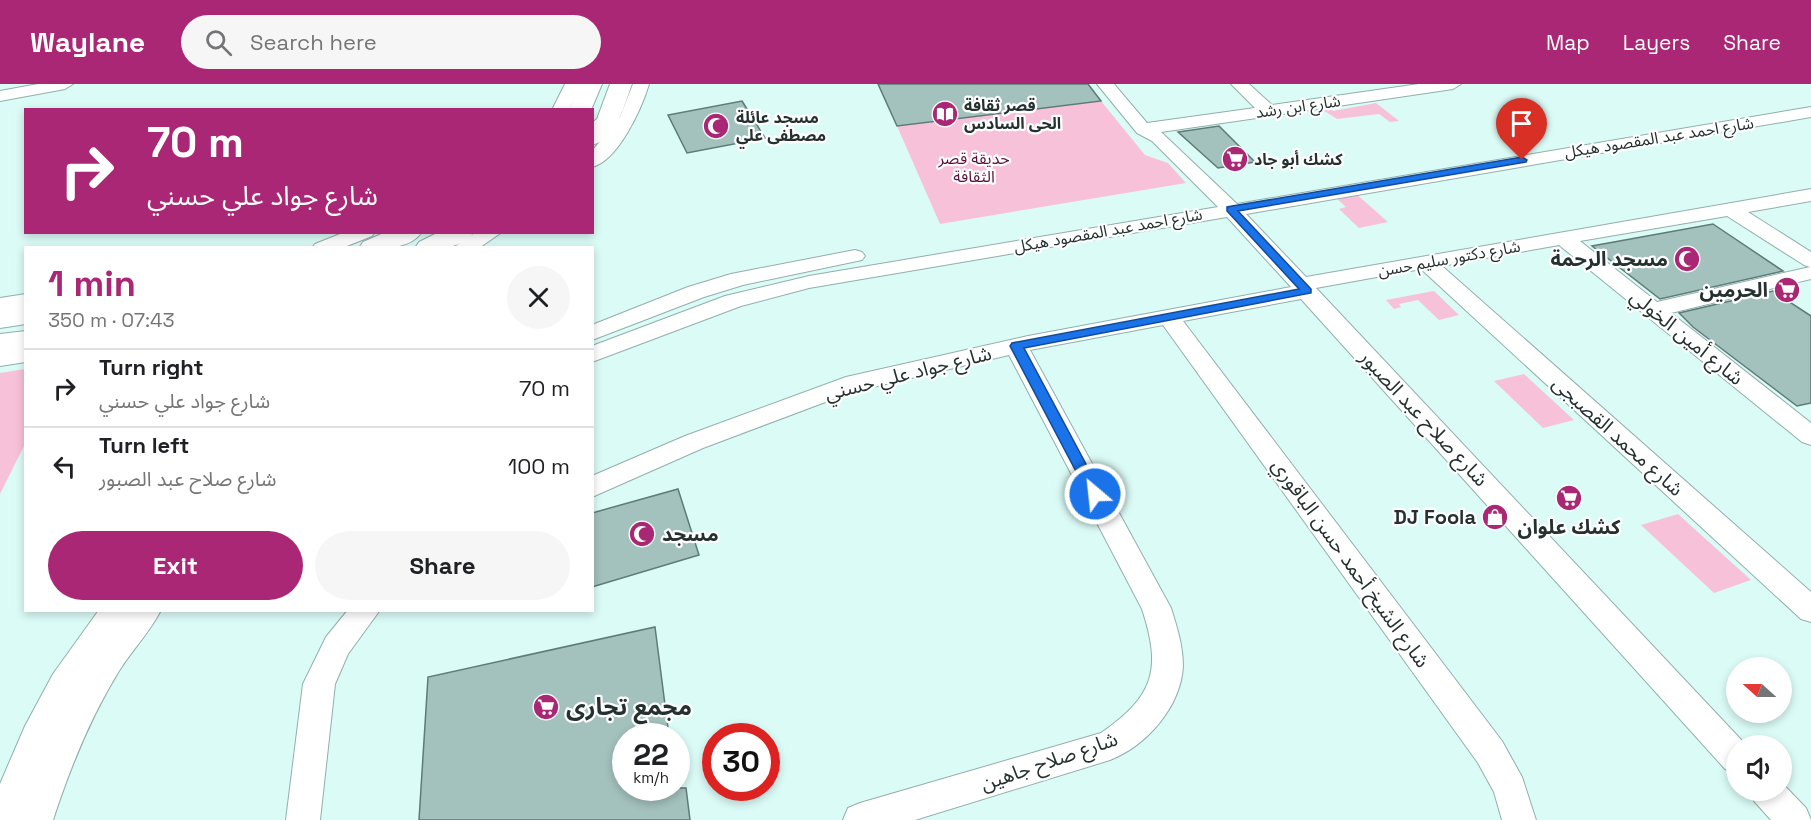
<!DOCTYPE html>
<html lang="en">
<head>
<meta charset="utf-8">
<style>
	:root { --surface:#fff; --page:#f6f6f6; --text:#202124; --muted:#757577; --line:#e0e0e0; --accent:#a92774 }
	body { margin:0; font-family:"Space Grotesk","Noto Sans Arabic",sans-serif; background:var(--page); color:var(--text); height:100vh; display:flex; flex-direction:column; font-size:22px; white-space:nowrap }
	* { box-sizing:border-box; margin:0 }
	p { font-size:20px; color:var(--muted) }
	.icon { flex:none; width:33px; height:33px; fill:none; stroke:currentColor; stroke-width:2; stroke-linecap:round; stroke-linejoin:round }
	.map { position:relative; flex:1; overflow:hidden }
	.side { position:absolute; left:24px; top:162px; width:570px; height:366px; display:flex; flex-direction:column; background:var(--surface); border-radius:0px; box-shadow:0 3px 9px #0003 }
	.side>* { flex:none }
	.hud { position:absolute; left:24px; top:24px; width:570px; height:126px; border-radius:0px; box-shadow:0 3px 9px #0003; background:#a92774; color:#fff; overflow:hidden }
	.needle { width:39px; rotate:291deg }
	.buttons { position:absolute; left:1726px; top:573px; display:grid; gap:12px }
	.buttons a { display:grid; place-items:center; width:66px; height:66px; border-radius:50%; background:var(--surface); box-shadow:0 3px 9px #0003; font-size:30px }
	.speed { position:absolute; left:612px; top:639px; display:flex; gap:12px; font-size:30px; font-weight:700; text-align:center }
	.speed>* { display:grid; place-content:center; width:78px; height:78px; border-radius:50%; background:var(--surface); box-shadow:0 3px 9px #0003; line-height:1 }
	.speed small { font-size:15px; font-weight:400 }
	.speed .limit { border:9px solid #d22; background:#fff; color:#111 }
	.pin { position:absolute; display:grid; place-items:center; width:51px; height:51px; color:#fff; margin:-62px -26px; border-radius:50% 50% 50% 0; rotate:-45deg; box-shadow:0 0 6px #0007 }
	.pin .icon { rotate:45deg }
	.me { position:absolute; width:66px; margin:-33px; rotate:332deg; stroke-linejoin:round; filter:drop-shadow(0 0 4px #0008) }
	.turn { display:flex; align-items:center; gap:21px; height:126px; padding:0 24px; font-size:27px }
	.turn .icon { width:78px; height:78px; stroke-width:2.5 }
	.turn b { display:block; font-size:42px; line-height:51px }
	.round { display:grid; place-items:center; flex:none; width:63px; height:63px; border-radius:32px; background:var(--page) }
	.headline { display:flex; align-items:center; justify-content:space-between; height:102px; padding:0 24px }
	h1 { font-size:36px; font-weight:800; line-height:45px; color:var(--accent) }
	.action { display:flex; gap:12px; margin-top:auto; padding:12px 24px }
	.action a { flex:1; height:69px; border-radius:36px; background:var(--accent); color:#fff; font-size:24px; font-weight:800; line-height:69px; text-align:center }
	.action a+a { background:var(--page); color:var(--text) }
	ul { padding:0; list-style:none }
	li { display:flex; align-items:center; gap:18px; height:78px; padding:0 24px; border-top:2px solid var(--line) }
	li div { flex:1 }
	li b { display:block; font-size:22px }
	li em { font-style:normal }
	header { display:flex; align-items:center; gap:36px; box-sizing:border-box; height:84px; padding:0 30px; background:var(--accent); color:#fff }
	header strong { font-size:28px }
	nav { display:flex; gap:33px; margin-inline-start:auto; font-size:21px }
	.search { width:420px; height:54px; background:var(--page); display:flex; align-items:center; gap:15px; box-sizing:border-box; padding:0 21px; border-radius:33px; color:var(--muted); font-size:22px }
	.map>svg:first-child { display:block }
</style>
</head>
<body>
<header>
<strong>Waylane</strong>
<div class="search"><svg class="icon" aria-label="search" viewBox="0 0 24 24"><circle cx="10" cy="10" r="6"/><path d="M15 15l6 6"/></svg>Search here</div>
<nav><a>Map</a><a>Layers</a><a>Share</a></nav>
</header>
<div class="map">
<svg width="1811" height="736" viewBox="0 0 1811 736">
	<rect width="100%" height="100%" fill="#dbfbf6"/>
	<g fill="#f8c1da">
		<polygon points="1101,17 1145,71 1168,79 1186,99 940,140 897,42"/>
		<polygon points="1376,19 1399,37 1390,38 1379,30 1337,35 1315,21 1325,20 1333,27"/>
		<polygon points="1354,108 1388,138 1359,144 1339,125 1346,123 1333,111"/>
		<polygon points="1434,207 1459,231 1439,236 1418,216 1399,220 1401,223 1394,225 1386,216"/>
		<polygon points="25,285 25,360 0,410 0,289"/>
		<polygon points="1524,290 1574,336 1543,344 1494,297"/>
		<polygon points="1678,430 1751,496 1714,509 1641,441"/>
	</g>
	<g fill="#a3c1bd" stroke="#5e7b76" stroke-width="1.5">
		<polygon points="878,0 1088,0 1101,17 897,42"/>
		<polygon points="742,17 765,54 687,69 668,31"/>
		<polygon points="1219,42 1255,78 1218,84 1178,48"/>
		<polygon points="1713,140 1783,187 1660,215 1592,162"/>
		<polygon points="1773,207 1811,232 1811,319 1797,322 1693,243 1679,229"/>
		<polygon points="678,405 699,471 592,503 592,429"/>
		<polygon points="655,543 669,652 626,652 626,704 686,704 690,736 419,736 428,593"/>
	</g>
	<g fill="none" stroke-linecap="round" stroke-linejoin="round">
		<g stroke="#91afab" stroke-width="2">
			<g id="minor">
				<polygon points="38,0 73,0 65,5 0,17 0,7"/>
				<polygon points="565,0 581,0 569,26 552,26"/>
				<path d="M633,0H649C642,24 618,77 592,83V67L620,33Z"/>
				<path d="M1097,0H1114L1147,39L1255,24L1231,0H1249L1272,21L1419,0H1461L1453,5L1161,48L1237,120L1811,23V33L1246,130L1306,193L1811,105V117L1748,128L1811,168V195L1671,229L1811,339V361L1802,358L1559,161L1442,182L1811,508V538L1801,535L1421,185L1316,204L1747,662H1737V689L1725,685L1301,215L1183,237L1502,657L1522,693L1536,736H1502L1494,708L1478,679L1163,241L1030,266L1171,524C1177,543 1183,562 1183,582C1181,623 1146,662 1110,676L915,736H843L848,724L860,719L1101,649C1154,612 1162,586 1142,525L1009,271L852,308L703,364L592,413V392L685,352L846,293L1028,252L1291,203L1227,133L809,204L741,222L592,278V262L725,212L809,192L1218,123L1152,57L1137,49ZM1727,132L1804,181L1810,183L1657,218L1580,157Z"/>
				<polygon points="345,148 375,148 372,152 342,164 312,164 315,160"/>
				<polygon points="476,148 502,148 479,164 453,164"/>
				<polygon points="855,166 862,168 865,172 862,176 743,201 704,213 592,256 592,241 688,203 731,190"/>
				<polygon points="26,210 26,224 0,228 0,214"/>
				<polygon points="26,263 26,278 0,282 0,266"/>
				<path d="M99,526H161C150,548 132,566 119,587C90,634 70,684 53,736H0V700L25,642L53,590Z"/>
				<polygon points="348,526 380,526 348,570 335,600 320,736 286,736 303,600 326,553"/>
				<polygon points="1782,699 1806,724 1811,736 1771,736 1754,717 1749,706 1782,706"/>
			</g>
		</g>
		<g stroke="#91afab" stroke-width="2">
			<g id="tertiary">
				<polygon points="580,0 602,0 591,26 569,26"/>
				<path d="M610,0H632C624,21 617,55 592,61V39L597,35Z"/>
				<path d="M386,148H422C409,167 379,164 359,164L363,158Z"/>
				<path d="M439,148H474C461,167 435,164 415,164L419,158Z"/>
				<polygon points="26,222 26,240 0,244 0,226"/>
				<polygon points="26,247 26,266 0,270 0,250"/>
			</g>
		</g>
		<use href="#minor" fill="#fff" fill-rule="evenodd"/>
		<use href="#tertiary" fill="#fff" fill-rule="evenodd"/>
	</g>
	<polygon fill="#1a73e8" stroke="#114b97" stroke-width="1.5" points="1522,73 1527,76 1526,78 1238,127 1311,205 1311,209 1024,264 1102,410 1100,414 1090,414 1010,262 1012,259 1299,205 1227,127 1227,123"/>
	<defs>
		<g id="library-disc" transform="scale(1.35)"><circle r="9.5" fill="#a92774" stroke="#fff"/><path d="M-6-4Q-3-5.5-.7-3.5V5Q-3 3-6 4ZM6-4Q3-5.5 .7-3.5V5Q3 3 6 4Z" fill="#fff"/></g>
		<g id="mosque-disc" transform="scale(1.35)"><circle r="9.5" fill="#a92774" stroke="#fff"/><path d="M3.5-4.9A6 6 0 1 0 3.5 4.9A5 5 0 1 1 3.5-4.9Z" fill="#fff"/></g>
		<g id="supermarket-disc" transform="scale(1.35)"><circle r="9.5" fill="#a92774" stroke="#fff"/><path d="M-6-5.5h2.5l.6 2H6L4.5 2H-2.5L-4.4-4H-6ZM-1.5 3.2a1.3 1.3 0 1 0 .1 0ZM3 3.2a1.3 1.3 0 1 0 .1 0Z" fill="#fff"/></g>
		<g id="shop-disc" transform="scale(1.35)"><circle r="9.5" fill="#a92774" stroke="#fff"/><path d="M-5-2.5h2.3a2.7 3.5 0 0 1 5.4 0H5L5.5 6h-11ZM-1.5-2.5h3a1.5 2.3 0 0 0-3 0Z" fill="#fff"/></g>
	</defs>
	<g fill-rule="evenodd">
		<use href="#library-disc" x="945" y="30"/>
		<use href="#mosque-disc" x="716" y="42"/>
		<use href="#supermarket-disc" x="1235" y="75"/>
		<use href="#mosque-disc" x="1687" y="175"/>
		<use href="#supermarket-disc" x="1787" y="206"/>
		<use href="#supermarket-disc" x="1569" y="414"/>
		<use href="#shop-disc" x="1495" y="433"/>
		<use href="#mosque-disc" x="642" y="450"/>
		<use href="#supermarket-disc" x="546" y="623"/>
	</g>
	<g text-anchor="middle" stroke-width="4.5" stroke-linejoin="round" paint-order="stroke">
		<g font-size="16" font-weight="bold" fill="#24312f" stroke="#fff" text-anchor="start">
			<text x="964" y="27">قصر ثقافة<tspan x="964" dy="18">الحى السادس</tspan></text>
			<text x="736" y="39">مسجد عائلة<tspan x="736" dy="18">مصطفى علي</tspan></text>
			<text x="1254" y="81">كشك أبو جاد</text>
		</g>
		<g font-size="16" fill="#24312f" stroke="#fff">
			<text transform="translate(1298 22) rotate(-8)" y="6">شارع ابن رشد</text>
			<text transform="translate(1659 53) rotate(-9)" y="6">شارع احمد عبد المقصود هيكل</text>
			<text transform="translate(1108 146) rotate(-10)" y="6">شارع احمد عبد المقصود هيكل</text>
			<text transform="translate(1449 174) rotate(-10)" y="6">شارع دكتور سليم حسن</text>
		</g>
		<g font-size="16" fill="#5c0f3d" stroke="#fff">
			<text x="974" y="80">حديقة قصر<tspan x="974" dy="18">الثقافة</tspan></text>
		</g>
		<g font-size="20" font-weight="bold" fill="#24312f" stroke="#fff" text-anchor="end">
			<text x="1668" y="182">مسجد الرحمة</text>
			<text x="1768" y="213">الحرمين</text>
			<text x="1476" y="440">DJ Foola</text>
			<text x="1569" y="450" text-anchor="middle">كشك علوان</text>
			<text x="662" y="457" text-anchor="start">مسجد</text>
		</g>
		<g font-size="20" fill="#24312f" stroke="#fff">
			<text transform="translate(1687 253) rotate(39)" y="7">شارع أمين الخولي</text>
			<text transform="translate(908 289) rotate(-14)" y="7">شارع جواد علي حسني</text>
			<text transform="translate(1424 334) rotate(47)" y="7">شارع صلاح عبد الصبور</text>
			<text transform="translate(1618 352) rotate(42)" y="7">شارع محمد القصبجى</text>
			<text transform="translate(1351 479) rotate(54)" y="7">شارع الشيخ أحمد حسن الباقوري</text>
			<text transform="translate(1049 677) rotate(-19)" y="7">شارع صلاح جاهين</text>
		</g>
		<g font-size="24" font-weight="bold" fill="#24312f" stroke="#fff" text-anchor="start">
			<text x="566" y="631">مجمع تجارى</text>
		</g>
	</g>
</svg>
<div class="buttons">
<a><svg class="needle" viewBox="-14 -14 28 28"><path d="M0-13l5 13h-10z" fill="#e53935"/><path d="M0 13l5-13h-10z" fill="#757577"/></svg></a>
<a><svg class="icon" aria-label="sound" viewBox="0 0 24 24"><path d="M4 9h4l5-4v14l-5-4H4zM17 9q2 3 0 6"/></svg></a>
</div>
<div class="speed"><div>22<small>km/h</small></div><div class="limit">30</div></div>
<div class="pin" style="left:1522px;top:76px;background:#d93025"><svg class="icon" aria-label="arrive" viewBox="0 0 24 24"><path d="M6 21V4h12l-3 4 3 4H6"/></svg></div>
<svg class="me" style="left:1095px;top:410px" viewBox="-20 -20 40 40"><circle r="17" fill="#1a73e8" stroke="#fff" stroke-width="3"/><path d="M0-11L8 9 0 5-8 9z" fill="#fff"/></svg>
<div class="hud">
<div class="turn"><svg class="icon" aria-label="right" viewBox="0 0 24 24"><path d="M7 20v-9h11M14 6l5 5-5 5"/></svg><div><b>70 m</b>شارع جواد علي حسني</div></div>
</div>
<section class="side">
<div class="headline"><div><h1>1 min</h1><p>350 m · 07:43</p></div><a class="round"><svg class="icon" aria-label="close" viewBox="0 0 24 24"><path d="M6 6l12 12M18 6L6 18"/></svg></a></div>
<ul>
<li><svg class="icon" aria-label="right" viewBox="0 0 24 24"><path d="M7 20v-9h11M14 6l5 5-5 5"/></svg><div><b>Turn right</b><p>شارع جواد علي حسني</p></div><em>70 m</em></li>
<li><svg class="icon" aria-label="left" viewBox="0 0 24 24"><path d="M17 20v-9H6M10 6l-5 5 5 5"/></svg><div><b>Turn left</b><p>شارع صلاح عبد الصبور</p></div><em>100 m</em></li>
</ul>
<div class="action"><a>Exit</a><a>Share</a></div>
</section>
</div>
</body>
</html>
